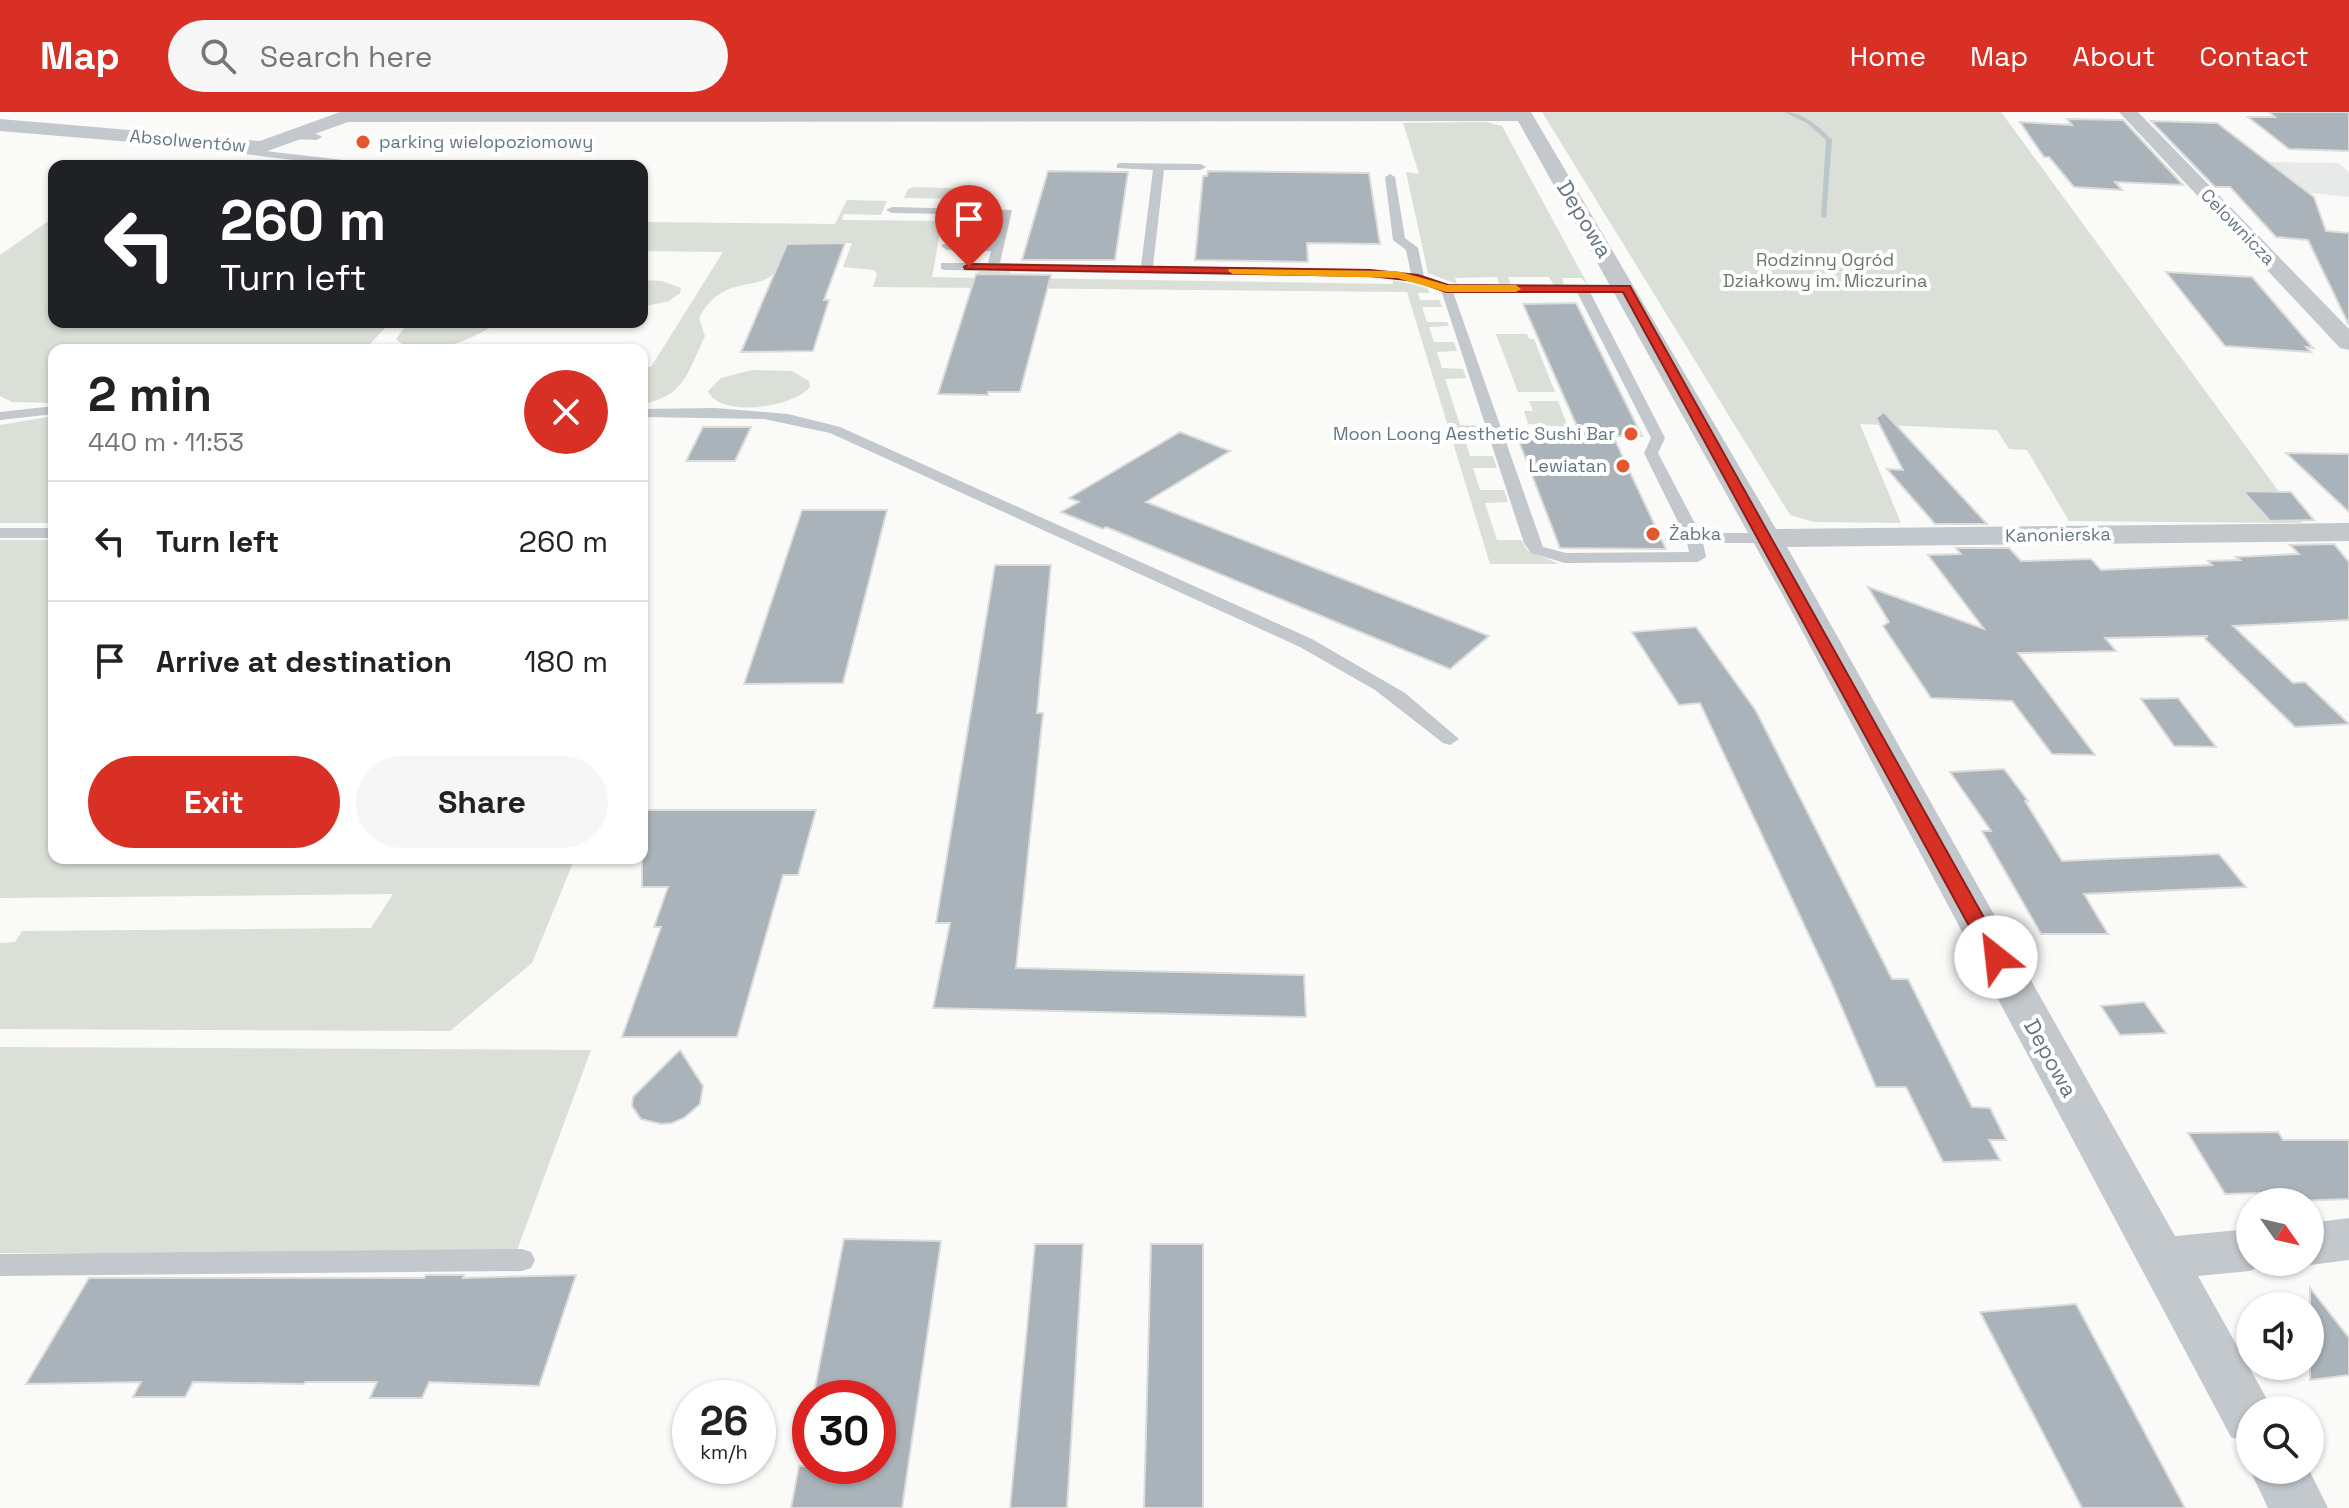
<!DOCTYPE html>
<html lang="en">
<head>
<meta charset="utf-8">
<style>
	:root { --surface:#fff; --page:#f6f6f6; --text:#222; --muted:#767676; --line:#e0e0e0; --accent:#d93025 }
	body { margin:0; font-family:"Space Grotesk",sans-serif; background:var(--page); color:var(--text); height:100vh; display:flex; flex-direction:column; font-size:30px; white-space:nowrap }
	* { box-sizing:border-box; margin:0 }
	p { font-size:26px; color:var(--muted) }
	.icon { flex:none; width:44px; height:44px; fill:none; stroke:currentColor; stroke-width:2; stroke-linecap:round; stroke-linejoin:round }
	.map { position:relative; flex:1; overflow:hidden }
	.details { position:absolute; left:48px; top:232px; width:600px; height:520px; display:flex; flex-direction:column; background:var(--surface); border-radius:16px; box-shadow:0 2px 6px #0004 }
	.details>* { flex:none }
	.guide { position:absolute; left:48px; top:48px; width:600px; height:168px; border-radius:16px; box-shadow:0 2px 6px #0004; background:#202124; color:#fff; overflow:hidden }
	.needle { width:52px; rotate:124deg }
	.buttons { position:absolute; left:2236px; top:1076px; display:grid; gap:16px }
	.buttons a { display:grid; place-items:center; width:88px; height:88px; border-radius:50%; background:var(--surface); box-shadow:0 2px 6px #0004; font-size:40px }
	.speed { position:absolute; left:672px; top:1268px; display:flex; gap:16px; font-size:40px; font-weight:700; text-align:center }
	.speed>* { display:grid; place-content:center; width:104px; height:104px; border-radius:50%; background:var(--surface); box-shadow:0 2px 6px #0004; line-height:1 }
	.speed small { font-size:20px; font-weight:400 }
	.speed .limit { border:12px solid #d22; background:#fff; color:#111 }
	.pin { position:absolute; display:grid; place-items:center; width:68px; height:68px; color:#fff; margin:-82px -34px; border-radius:50% 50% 50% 0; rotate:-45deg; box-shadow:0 0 8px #0007 }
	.pin .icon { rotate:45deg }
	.me { position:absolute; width:88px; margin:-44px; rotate:331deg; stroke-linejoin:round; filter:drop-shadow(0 0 6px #0008) }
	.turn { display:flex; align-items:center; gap:28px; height:168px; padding:0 40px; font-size:36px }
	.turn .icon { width:104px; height:104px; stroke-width:2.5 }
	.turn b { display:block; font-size:56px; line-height:68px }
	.round { display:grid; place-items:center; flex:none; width:84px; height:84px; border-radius:42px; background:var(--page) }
	.head { display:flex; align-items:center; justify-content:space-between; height:136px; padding:0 40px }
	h1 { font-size:48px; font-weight:600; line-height:60px }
	.primary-button { display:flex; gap:16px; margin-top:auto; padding:16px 40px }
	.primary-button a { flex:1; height:92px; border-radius:48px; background:var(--accent); color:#fff; font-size:32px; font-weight:600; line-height:92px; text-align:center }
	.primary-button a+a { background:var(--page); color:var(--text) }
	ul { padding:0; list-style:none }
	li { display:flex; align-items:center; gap:24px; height:120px; padding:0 40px; border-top:2px solid var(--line) }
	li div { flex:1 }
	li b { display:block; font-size:30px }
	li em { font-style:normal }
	header { display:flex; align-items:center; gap:48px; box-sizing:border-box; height:112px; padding:0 40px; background:var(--accent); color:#fff }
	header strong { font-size:38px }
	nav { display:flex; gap:44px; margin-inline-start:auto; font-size:28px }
	.search { width:560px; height:72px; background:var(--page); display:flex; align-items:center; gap:20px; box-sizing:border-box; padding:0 28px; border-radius:44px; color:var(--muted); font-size:30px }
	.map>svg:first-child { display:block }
</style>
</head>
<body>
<header>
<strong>Map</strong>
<div class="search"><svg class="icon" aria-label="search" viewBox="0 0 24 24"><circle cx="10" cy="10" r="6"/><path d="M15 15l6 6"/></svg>Search here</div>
<nav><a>Home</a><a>Map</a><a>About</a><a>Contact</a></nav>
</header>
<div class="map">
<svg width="2349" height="1396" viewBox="0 0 2349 1396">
	<rect width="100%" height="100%" fill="#fafaf8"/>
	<polygon fill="#e8e9e9" points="2190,49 2338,51 2349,60 2349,85 2209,70"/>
	<g fill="#dadfd7">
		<polygon points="1542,0 2001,0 2302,411 2069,409 2027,338 2009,337 1997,318 1860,312 1901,411 1814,410 1790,403"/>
		<polygon points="1486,10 1502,14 1588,173 1581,166 1562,166 1564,173 1554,173 1549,165 1508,165 1511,173 1500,173 1497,165 1455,166 1457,172 1428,161 1406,60 1419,62 1403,11"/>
		<polygon points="914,75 976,77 972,87 904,86 908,77"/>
		<path d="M847,88L887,89L881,103L844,102L842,108L942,109L932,165L976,166L978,159H1010L1008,166L1393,172V168L1427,176L1430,181H1418L1420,188H1439L1442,195H1422L1427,210H1447L1449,214L1429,215L1434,230H1454L1457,239L1437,240L1442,256L1463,257L1466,266L1445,267L1460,313L1482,314L1485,324H1464L1470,344H1493L1497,356H1473L1480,378H1504L1508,390L1485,391L1497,428H1521L1527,438L1559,452H1490L1407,180L873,175L877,162L874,158L843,155L852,131L787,132C783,140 778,156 775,160C758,181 723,161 699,206L705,224C688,259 685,285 642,292V255H651L723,140L642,139V110L835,112Z"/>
		<polygon points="54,105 54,210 391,210 364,238 54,238 54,291 12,290 0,284 0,143"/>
		<polygon points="642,168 662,169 681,176 680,181 669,189 642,195"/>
		<path d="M422,210H498C475,227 421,251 396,227L404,216Z"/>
		<polygon points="1496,222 1527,222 1529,227 1534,227 1555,280 1518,280"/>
		<path d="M752,258L792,259L809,269L810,275C794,295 720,307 708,279L721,266Z"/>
		<polygon points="1529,289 1558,289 1568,315 1528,312 1524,299 1533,299"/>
		<polygon points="54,304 54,411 0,411 0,313"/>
		<polygon points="0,428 54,428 54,746 575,746 532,851 450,919 0,917 0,831 15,830 22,819 371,816 393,782 0,786"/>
		<polygon points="0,935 591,938 516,1141 0,1141"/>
	</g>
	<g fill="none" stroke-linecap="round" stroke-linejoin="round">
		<path fill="#bbc7cb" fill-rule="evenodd" d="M1784,0C1804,0 1819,15 1832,28L1826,106L1821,105L1826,28L1807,11Z"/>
	</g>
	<g fill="#aab3b9" stroke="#dcdcda" stroke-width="2">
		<polygon points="2269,0 2349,0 2349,39 2289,37 2248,5 2275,5"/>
		<polygon points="2067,7 2123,8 2183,73 2115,70 2122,78 2074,75 2049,45 2044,45 2020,10 2072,13"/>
		<polygon points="2151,9 2217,11 2314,85 2326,119 2349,121 2349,213 2308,128 2276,125 2230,75 2215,75"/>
		<polygon points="1048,59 1128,60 1115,148 1022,148"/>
		<polygon points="1208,59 1369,61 1380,132 1307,131 1308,150 1195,148 1203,64 1207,64"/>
		<polygon points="845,131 824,188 829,188 813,239 741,240 787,132"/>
		<polygon points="2166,160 2252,165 2313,236 2306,235 2311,240 2225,234"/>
		<polygon points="976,162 1051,163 1020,280 988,280 988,283 938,282"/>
		<polygon points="1576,191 1642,324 1613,324 1666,437 1560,436 1515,319 1579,319 1523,192"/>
		<polygon points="1884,300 1987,412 1935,412 1887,357 1903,358 1876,306"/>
		<polygon points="703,315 751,315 735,349 686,349"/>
		<polygon points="1180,320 1230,339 1146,390 1489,524 1450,557 1106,415 1103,417 1061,400 1079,390 1069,386"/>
		<polygon points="2286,341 2349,342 2349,400"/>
		<polygon points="2243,379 2291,380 2314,408 2270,409"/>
		<polygon points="802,398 887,398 843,571 744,572"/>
		<polygon points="2334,432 2349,450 2349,508 2233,514 2293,571 2305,570 2349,612 2295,615 2205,527 2207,524 2105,526 2116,539 2018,541 2095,643 2052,642 2012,589 1931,586 1883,514 1889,510 1868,475 1984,517 1928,443 1961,442 1956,436 2009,436 2021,449 2091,447 2101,458 2212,453 2208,449 2240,448 2236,445 2299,442 2290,433"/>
		<polygon points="995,453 1051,453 1037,601 1043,601 1016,856 1304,863 1306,905 933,896 950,811 936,811"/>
		<polygon points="1696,515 1756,599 1892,867 1908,867 1972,995 1990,996 2006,1028 1989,1028 2000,1048 1943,1050 1906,975 1876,975 1830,868 1700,591 1679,593 1632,520"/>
		<polygon points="2178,586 2216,635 2174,634 2141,587"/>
		<polygon points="2004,657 2028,689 2025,689 2062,749 2219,742 2246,775 2084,782 2108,822 2041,822 1982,719 1991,719 1950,660"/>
		<polygon points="642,698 816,698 798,763 783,763 737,925 622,925 661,815 654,815 668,775 642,775"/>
		<polygon points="2144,890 2166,921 2120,923 2101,894"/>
		<polygon points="680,938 703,974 700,992 684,1006 672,1011 661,1012 641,1007 632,994 633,985"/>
		<polygon points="2278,1020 2283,1028 2349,1028 2349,1087 2268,1090 2260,1081 2225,1082 2188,1021"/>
		<polygon points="844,1127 941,1129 902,1396 791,1396 799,1354 878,1354 878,1286 813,1286"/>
		<polygon points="1035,1132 1083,1132 1067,1396 1010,1396"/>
		<polygon points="1151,1132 1203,1132 1203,1396 1144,1396"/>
		<polygon points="426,1163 464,1163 463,1166 576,1163 539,1274 429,1270 422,1286 370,1286 377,1270 305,1270 304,1272 193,1270 185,1285 133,1285 141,1270 26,1272 89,1166 424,1166"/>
		<polygon points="2310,1176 2349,1226 2349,1263 2310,1268"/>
		<polygon points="2076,1192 2185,1396 2082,1396 1980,1200"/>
	</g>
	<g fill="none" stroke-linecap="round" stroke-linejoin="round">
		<g fill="#c3c8cc" fill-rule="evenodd">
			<polygon points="288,22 317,22 322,25 317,28 292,27 288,26"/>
			<polygon points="248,37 370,51 375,54 343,54 244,42 244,38"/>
			<path d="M1121,51L1201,52L1206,55L1201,58H1164L1153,154L1370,157L1411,162L1406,138L1393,128L1385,65L1390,62L1395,65L1405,126L1418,136L1424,164L1447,172L1630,173V179L1626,180H1590L1665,326L1658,341L1700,421H1766L1774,426L1766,431H1703L1706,445L1698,450L1565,451L1531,441L1524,431L1441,178L1416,169L1370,165L945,158L941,157V151H988L991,139L947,138L941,134L943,132H993L997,120L951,118L947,117V113H999L1001,103L892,101L886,98L892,95L1012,98L1000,151L1141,154L1153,58L1117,56V52ZM1453,180H1577L1651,326L1644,341L1686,426L1689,440L1566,441L1543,435Z"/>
			<polygon points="54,294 54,302 0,308 0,300"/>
			<polygon points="715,296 788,302 840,315 1312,527 1405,581 1459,627 1450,633 1443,631 1375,578 1300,535 830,321 764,307 642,305 642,297"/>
			<rect x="0" y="416" width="54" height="10"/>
			<polygon points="522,1137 531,1140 535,1148 531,1156 522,1159 0,1164 0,1142"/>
		</g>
		<g fill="#c3c8cc" fill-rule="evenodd">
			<polygon points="340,0 1531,0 1776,417 2349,411 2349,429 1787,435 2175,1124 2250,1117 2250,1150 2269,1150 2250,1159 2198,1164 2273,1298 2250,1298 2250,1332 2231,1325 1785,487 1518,9 348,10 262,41 0,19 0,7 260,29"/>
			<polygon points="2119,0 2138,0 2349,217 2349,238 2340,236"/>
			<polygon points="2349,1106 2349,1148 2310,1153 2302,1150 2310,1150 2310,1111"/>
			<polygon points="2250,1358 2309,1358 2328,1396 2268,1396"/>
		</g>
	</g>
	<polygon fill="#d93025" stroke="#8d1f18" stroke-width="2" points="969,152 1370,158 1418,163 1448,173 1630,174 2006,845 2003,850 1989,850 1986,845 1623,180 1446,180 1416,169 1370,164 965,157 964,155"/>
	<polygon fill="#f59e0b" points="1229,157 1397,159 1447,173 1516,173 1521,177 1516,180 1446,180 1397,166 1233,162 1228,159"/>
	<g fill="#e4572e" stroke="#fff" stroke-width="3">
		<circle cx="363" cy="30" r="8"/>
		<circle cx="1631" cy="322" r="8"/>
		<circle cx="1623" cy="354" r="8"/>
		<circle cx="1653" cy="422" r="8"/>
	</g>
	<g text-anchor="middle" stroke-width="8" stroke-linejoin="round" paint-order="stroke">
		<g font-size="18" fill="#657683" stroke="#fff">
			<text transform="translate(188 29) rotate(5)" y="6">Absolwentów</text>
			<text transform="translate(2238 115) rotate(46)" y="6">Celownicza</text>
			<text transform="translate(2058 423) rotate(-1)" y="6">Kanonierska</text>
		</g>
		<g font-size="18" fill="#657683" stroke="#fff" text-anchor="start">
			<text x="379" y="36">parking wielopoziomowy</text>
			<text x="1615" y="328" text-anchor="end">Moon Loong Aesthetic Sushi Bar</text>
			<text x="1607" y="360" text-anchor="end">Lewiatan</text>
			<text x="1669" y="428">Żabka</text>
		</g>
		<g font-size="18" fill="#687a64" stroke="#fff">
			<text x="1825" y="154">Rodzinny Ogród<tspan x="1825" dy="21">Działkowy im. Miczurina</tspan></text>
		</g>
		<g font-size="22" fill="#657683" stroke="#fff">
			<text transform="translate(1585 107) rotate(59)" y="8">Depowa</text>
			<text transform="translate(2051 946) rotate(61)" y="8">Depowa</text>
		</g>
	</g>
</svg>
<div class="buttons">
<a><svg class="needle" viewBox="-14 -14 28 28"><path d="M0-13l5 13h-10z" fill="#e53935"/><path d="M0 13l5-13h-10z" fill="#767676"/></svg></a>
<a><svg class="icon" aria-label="sound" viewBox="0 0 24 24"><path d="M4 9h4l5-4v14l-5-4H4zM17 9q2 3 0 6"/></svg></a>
<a><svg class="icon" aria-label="search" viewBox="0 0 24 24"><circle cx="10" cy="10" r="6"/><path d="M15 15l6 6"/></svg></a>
</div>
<div class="speed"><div>26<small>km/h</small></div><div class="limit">30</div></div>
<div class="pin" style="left:969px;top:155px;background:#d93025"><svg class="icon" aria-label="arrive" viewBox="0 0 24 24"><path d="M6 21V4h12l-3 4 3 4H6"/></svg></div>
<svg class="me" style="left:1996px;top:845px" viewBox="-20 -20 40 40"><circle r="19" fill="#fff"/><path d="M0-13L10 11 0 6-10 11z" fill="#d93025"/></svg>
<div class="guide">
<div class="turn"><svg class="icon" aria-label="left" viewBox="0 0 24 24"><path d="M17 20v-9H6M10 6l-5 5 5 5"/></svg><div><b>260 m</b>Turn left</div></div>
</div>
<section class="details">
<div class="head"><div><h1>2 min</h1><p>440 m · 11:53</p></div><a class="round" style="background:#d93025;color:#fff"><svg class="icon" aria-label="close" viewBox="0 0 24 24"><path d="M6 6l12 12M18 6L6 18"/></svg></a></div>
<ul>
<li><svg class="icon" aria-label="left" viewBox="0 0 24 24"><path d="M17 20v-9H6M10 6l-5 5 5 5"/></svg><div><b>Turn left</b></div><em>260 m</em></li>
<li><svg class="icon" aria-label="arrive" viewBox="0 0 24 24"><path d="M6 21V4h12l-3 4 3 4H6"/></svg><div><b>Arrive at destination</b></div><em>180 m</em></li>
</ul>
<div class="primary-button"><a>Exit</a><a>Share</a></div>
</section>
</div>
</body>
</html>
